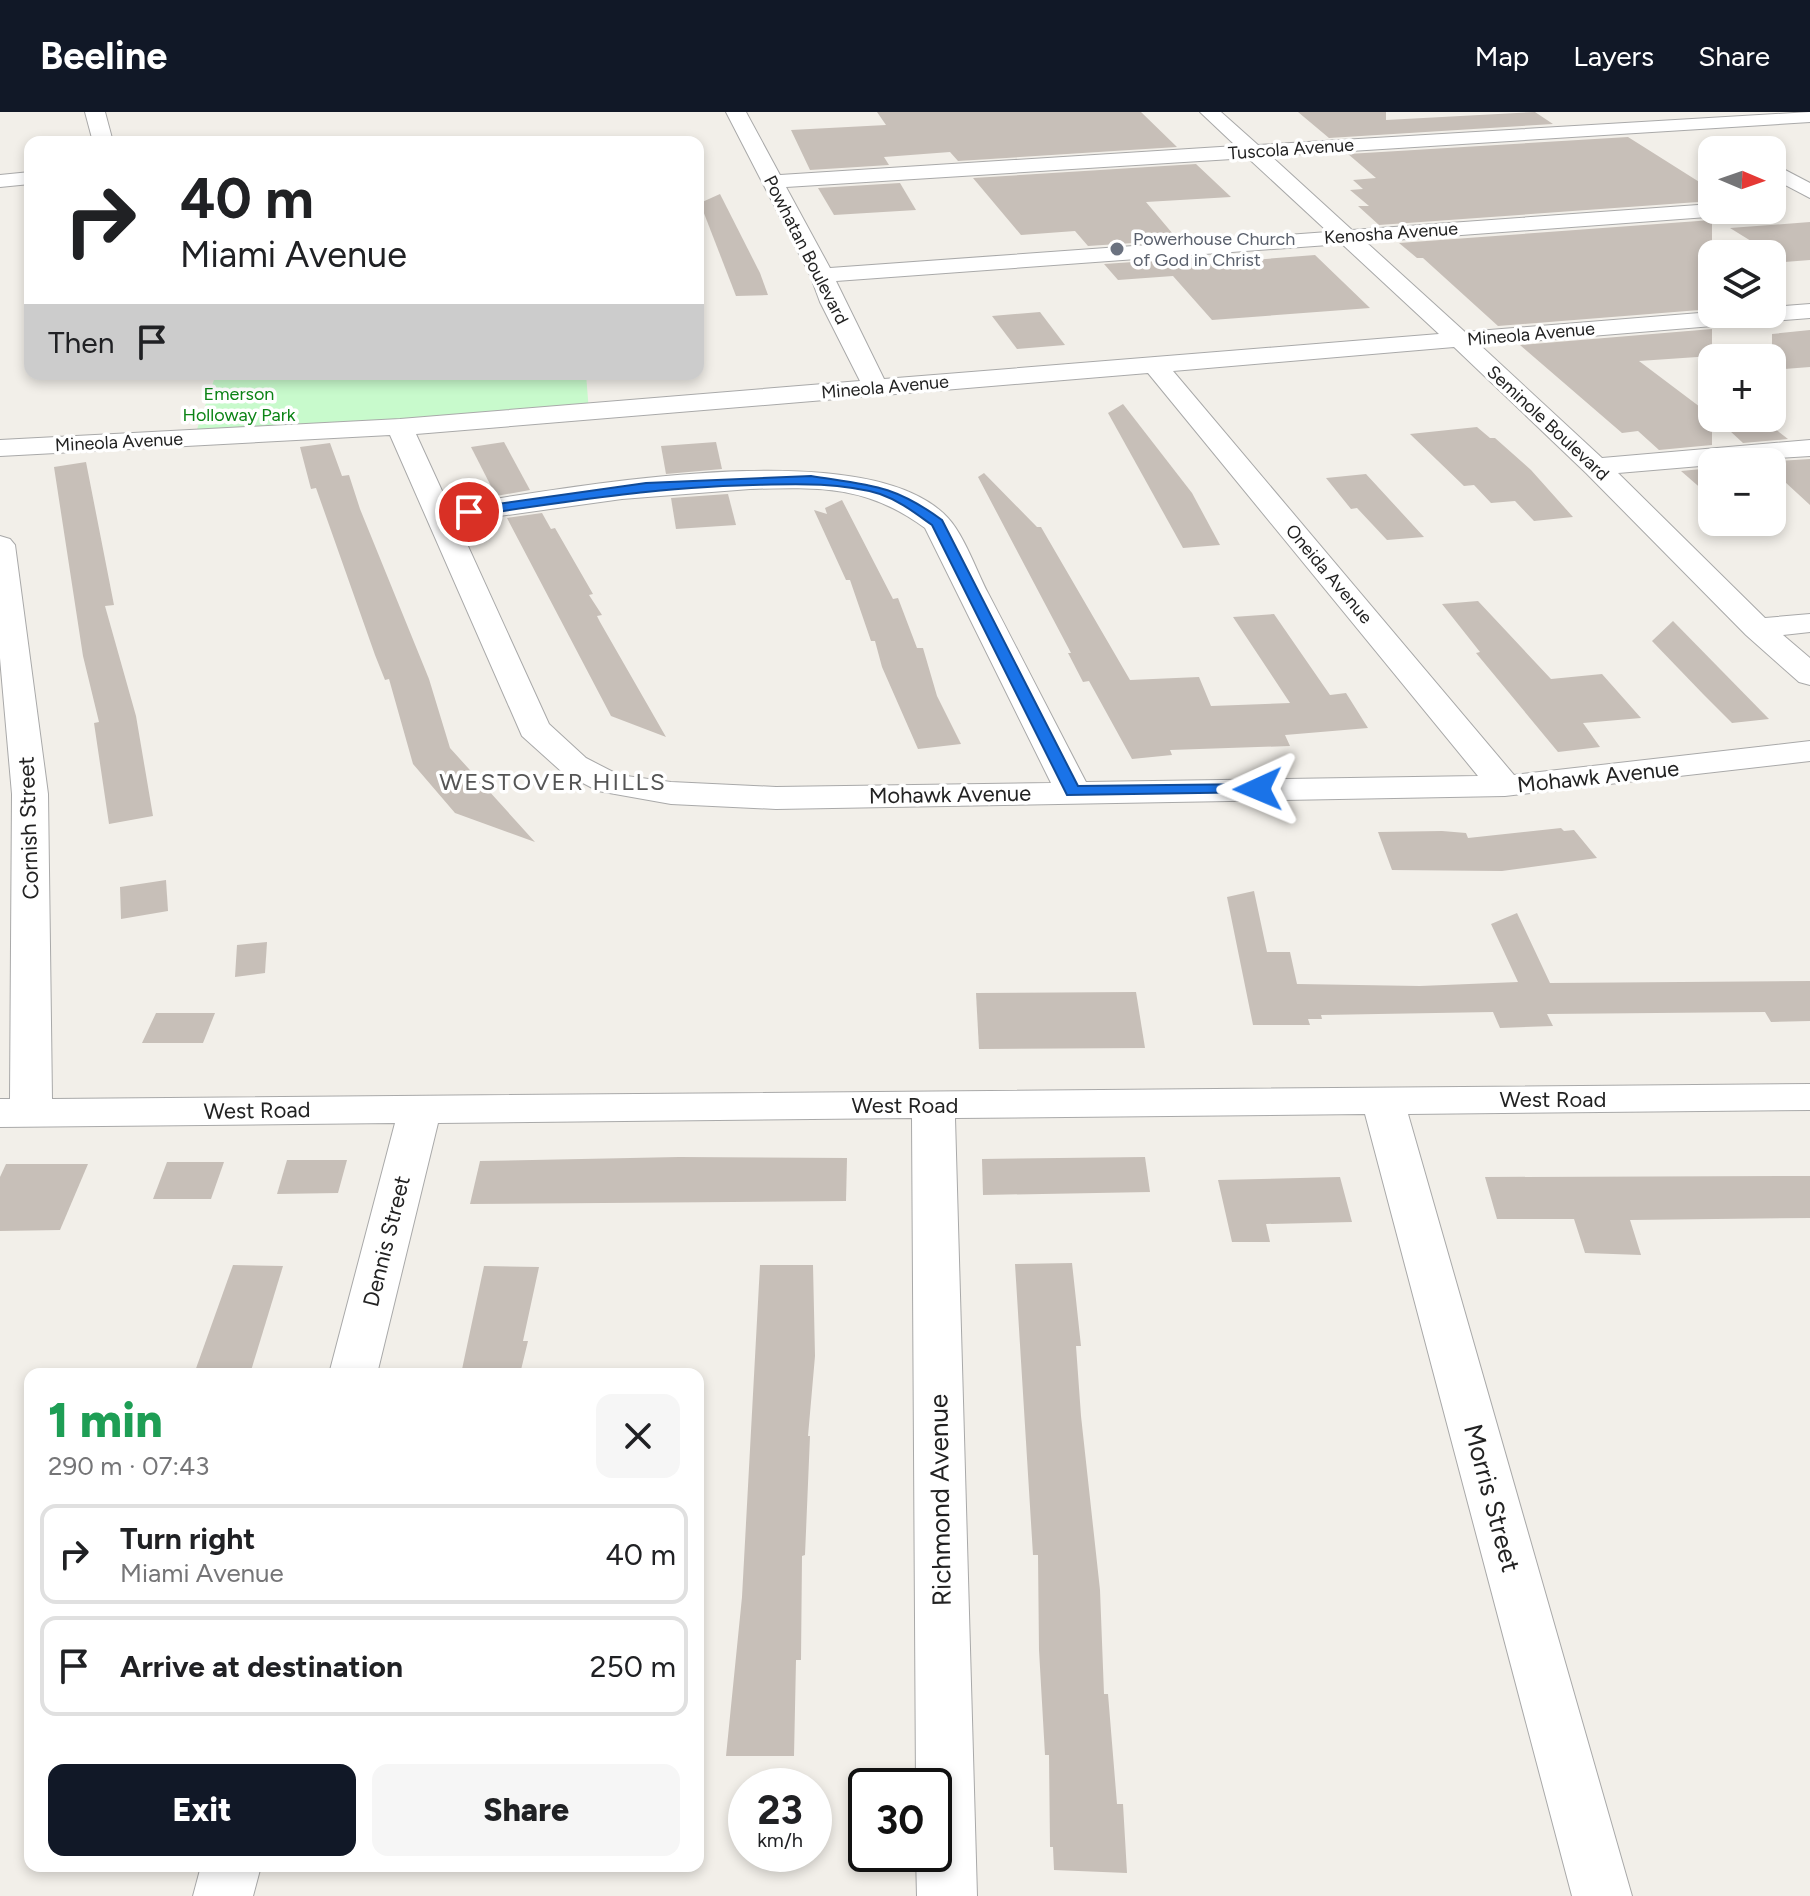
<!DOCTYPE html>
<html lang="en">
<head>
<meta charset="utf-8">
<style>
	:root { --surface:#fff; --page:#f6f6f6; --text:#202124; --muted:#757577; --line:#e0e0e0; --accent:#111827 }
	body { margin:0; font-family:Figtree,sans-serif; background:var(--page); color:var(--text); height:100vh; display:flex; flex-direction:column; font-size:30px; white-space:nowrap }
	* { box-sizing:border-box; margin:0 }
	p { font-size:26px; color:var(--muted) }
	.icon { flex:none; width:44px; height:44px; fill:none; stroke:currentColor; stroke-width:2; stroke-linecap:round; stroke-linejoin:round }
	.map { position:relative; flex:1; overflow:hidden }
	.details { position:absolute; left:24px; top:1256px; width:680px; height:504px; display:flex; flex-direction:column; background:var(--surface); border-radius:16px; box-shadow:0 4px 12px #0003 }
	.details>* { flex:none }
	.hud { position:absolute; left:24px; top:24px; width:680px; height:244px; border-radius:16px; box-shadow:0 4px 12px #0003; background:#fff; color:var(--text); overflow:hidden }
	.needle { width:52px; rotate:92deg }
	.controls { position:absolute; left:1698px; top:24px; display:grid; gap:16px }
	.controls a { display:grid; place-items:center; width:88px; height:88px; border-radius:16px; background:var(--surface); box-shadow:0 4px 12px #0003; font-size:40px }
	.speed { position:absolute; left:728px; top:1656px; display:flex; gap:16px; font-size:40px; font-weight:700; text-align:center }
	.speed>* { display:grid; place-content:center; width:104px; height:104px; border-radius:50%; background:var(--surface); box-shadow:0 4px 12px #0003; line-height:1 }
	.speed small { font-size:20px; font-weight:400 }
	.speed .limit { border:4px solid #111; border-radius:12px; background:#fff; color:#111 }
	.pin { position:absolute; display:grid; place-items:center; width:68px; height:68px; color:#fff; margin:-34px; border:4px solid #fff; border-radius:50%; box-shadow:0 2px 8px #0007 }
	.me { position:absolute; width:88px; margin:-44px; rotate:269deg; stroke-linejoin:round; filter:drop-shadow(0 0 6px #0008) }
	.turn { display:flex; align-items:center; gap:28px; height:168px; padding:0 24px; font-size:36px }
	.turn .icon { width:104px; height:104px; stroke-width:2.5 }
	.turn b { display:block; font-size:56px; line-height:68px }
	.then { display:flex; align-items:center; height:76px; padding:0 24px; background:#0003; gap:16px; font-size:30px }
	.round { display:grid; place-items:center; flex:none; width:84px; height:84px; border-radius:16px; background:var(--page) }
	.overview { display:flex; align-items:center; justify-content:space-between; height:136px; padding:0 24px }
	h1 { font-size:48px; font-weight:800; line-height:60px; color:#1e9e55 }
	.action { display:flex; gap:16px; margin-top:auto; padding:16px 24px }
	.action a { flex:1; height:92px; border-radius:16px; background:var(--accent); color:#fff; font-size:32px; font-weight:800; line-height:92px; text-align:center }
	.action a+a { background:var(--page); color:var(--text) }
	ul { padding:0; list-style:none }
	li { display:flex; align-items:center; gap:24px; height:100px; margin:0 16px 12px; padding:0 8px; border:4px solid var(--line); border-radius:16px }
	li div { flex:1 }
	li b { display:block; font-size:30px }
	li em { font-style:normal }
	header { display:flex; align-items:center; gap:48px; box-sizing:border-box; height:112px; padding:0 40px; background:var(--accent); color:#fff }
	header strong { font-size:38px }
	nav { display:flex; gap:44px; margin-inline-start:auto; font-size:28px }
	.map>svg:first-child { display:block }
</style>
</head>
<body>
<header>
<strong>Beeline</strong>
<nav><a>Map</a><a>Layers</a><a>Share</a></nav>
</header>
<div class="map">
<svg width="1810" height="1784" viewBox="0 0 1810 1784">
	<rect width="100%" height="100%" fill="#f2efe9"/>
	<polygon fill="#c8facc" points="216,262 586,262 589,300 194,326"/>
	<g fill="#c7bfb8">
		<polygon points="877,0 1141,0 1177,35 958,49 950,40 884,45 889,53 810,58 791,18 886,13"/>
		<polygon points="1298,0 1386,0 1386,8 1535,0 1553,12 1329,26"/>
		<polygon points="1628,25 1712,78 1712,89 1379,113 1358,94 1369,94 1350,78 1363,77 1353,68 1376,66 1348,42"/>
		<polygon points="1196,52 1231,85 1146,90 1178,128 1088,134 1075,119 1021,123 973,66"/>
		<polygon points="900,71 916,98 834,103 818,76"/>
		<polygon points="720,82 760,161 768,183 736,184 700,91"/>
		<polygon points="1712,108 1712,197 1498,214 1423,146 1417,146 1399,131"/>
		<polygon points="1810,110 1810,148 1772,151 1772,142 1730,116"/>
		<polygon points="1315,143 1370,196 1212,208 1173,164 1118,168 1104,152 1193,146 1198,151 1203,152"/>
		<polygon points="1040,200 1065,233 1017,237 992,204"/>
		<polygon points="1712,217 1712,244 1639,249 1712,304 1712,333 1659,338 1638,319 1622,321 1520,233"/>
		<polygon points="1810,218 1810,255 1772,258 1772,222"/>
		<polygon points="1123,292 1192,381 1220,433 1183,436 1108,301"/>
		<polygon points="1716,306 1761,306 1788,327 1743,331"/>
		<polygon points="1477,315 1490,326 1495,326 1531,358 1573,405 1534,409 1515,389 1491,391 1474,373 1464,374 1410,322"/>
		<polygon points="504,330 530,378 496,384 471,335"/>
		<polygon points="716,330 722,357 666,362 661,334"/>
		<polygon points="330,331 342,364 349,363 360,397 429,567 450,636 535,730 455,701 413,652 389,567 385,568 375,543 316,376 311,377 300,335"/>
		<polygon points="1810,347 1810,393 1772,358 1772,350 1763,350"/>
		<polygon points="86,350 114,493 105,494 136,604 153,704 109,712 94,611 99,610 83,544 54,355"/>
		<polygon points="1712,356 1712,386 1681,359"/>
		<polygon points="984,361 1037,415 1041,415 1130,568 1199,565 1211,594 1290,591 1233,505 1274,502 1330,583 1346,581 1368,616 1285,623 1290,634 1170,638 1172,643 1132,647 1089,569 1083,570 1068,541 1071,541 978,365"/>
		<polygon points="1366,362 1424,425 1387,428 1357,396 1351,397 1326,366"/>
		<polygon points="728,382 736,413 676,417 671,386"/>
		<polygon points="842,388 893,487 898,486 917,536 923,536 937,584 961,632 918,637 882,555 875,529 871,529 850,468 846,468 814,398 827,402 825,396"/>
		<polygon points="542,401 551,417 555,416 593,482 589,483 602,503 597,504 600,510 666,625 611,604 507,406"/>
		<polygon points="1478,489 1551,567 1602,562 1641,606 1583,611 1600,635 1558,640 1476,541 1480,540 1442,492"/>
		<polygon points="1673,509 1769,607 1732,611 1704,583 1652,529"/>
		<polygon points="1561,716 1564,719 1574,718 1597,746 1502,759 1392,758 1378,720 1442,719 1466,721 1468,726"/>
		<polygon points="166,768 168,799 121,807 120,775"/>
		<polygon points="1254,779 1267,840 1290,840 1297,872 1420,874 1518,870 1491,812 1517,801 1550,871 1810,869 1810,909 1771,910 1765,900 1547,902 1553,914 1500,916 1493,900 1321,903 1322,907 1308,907 1310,913 1253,913 1227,785"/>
		<polygon points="267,830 265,861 235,865 237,833"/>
		<polygon points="1136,880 1145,936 979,937 976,881"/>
		<polygon points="156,901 215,901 203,931 142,931"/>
		<polygon points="679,1045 847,1046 846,1089 470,1092 480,1049"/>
		<polygon points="1145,1045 1150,1080 983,1083 982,1047"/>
		<polygon points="287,1048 347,1048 338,1081 277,1082"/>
		<polygon points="167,1050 224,1050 211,1087 153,1087"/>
		<polygon points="6,1052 88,1052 60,1118 0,1119 0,1065"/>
		<polygon points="1810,1064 1810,1106 1630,1108 1641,1143 1585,1141 1574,1107 1497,1107 1485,1065"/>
		<polygon points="1340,1065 1352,1110 1266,1112 1270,1130 1232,1130 1218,1068"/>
		<polygon points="1072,1151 1081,1234 1076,1234 1081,1304 1100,1478 1104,1582 1108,1582 1117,1692 1123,1692 1127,1761 1054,1758 1053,1735 1050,1735 1049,1643 1045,1643 1039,1538 1038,1443 1033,1443 1015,1152"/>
		<polygon points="233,1153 283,1154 250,1262 194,1262"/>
		<polygon points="760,1153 813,1153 815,1244 808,1324 810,1324 805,1443 802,1444 801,1548 796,1548 794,1644 726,1644 742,1485"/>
		<polygon points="484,1154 539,1155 523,1229 528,1229 520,1262 461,1262"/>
	</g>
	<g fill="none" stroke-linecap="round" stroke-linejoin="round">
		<g stroke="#a9a9a9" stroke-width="2">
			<g id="minor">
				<polygon points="85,0 105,0 113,30 93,30"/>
				<path d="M726,0H746L780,63L1236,34L1200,0H1221L1258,33L1810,0V10L1271,44L1352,118L1712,92V98H1732L1721,104L1366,130L1465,220L1712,200V202H1772V195L1810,192V206L1480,233L1602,346L1810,328V344L1712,350V353L1618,361L1765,506L1810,502V520L1783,523L1810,546V573L1799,570L1746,523L1586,361L1454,235L1173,259L1514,663L1810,629V649L1505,684L776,697L671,692L598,679L562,660L522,624L390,323L0,344V328L400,307L860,269L820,190L810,163ZM1248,46L1328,120L830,156L786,75ZM1342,132L1439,222L884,267L836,169ZM1148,261L1478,664L1086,670C1053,607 1021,544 988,481C977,460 964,423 948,406C867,317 560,378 449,394L416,322ZM750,377C819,375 867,373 925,416L1051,671L776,675L671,670L619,663L586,646L549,612L457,410L622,387Z"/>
				<polygon points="1772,51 1810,71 1810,86 1772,66"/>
				<polygon points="30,60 30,72 0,75 0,63"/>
				<polygon points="0,424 10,427 15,433 48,682 52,987 1810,972 1810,998 1408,1002 1632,1784 1572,1784 1365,1002 955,1006 977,1784 917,1784 916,1742 934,1742 934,1674 916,1674 912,1006 438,1011 377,1262 329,1262 395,1011 0,1015 0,987 10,987 12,682 0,546"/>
				<polygon points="201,1754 261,1754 253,1784 193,1784"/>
			</g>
		</g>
		<use href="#minor" fill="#fff" fill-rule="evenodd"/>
	</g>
	<path fill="#1a73e8" stroke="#114b97" stroke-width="2" d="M811,364C869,373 893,372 942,408L1078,674L1258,672L1266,677L1264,680L1067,683L932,413C915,401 900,389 880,382C839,370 795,372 753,373C657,375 564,390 469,404L463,400L469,396L646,371Z"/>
	<circle fill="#6b7280" stroke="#fff" stroke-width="3" cx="1117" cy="137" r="8"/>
	<g text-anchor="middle" stroke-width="7" stroke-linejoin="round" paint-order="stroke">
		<g font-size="18" fill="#222" stroke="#fff">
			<text transform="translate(1291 37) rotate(-4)" y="6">Tuscola Avenue</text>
			<text transform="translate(1391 121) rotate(-4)" y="6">Kenosha Avenue</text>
			<text transform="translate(806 138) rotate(63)" y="6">Powhatan Boulevard</text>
			<text transform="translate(1531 222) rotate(-5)" y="6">Mineola Avenue</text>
			<text transform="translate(885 275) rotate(-5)" y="6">Mineola Avenue</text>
			<text transform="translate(1548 311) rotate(43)" y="6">Seminole Boulevard</text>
			<text transform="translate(119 330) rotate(-3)" y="6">Mineola Avenue</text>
			<text transform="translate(1329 462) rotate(50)" y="6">Oneida Avenue</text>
		</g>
		<g font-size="18" fill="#5b616d" stroke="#fff" text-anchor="start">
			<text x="1133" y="133">Powerhouse Church<tspan x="1133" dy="21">of God in Christ</tspan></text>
		</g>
		<g font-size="18" fill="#0c8416" stroke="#fff">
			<text x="239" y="288">Emerson<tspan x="239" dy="21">Holloway Park</tspan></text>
		</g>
		<g font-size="22" fill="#222" stroke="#fff">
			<text transform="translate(1598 664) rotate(-6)" y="8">Mohawk Avenue</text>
			<text transform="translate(950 682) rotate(-1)" y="8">Mohawk Avenue</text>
			<text transform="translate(28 716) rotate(-92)" y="8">Cornish Street</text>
			<text x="1553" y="995">West Road</text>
			<text x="905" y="1001">West Road</text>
			<text transform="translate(257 998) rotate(-1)" y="8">West Road</text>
			<text transform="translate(386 1129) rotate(-76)" y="8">Dennis Street</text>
		</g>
		<g font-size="24" letter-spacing="2" fill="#555" stroke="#fff">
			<text x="553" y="678">WESTOVER HILLS</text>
		</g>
		<g font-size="26" fill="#222" stroke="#fff">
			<text transform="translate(1492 1386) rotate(75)" y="9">Morris Street</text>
			<text transform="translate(940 1388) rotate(-91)" y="9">Richmond Avenue</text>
		</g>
	</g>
</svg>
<div class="controls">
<a><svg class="needle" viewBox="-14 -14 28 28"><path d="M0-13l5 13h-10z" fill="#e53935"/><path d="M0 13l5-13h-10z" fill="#757577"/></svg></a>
<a><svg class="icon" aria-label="layers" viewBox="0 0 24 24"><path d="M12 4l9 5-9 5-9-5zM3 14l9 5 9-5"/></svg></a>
<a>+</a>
<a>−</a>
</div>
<div class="speed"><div>23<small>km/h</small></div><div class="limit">30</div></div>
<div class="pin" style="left:469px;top:400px;background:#d93025"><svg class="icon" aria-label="arrive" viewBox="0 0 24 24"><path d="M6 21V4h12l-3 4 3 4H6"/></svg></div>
<svg class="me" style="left:1258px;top:677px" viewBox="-20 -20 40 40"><path d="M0-17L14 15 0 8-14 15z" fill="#1a73e8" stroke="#fff" stroke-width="4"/></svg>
<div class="hud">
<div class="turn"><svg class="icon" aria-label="right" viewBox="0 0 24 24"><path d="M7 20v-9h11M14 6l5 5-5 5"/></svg><div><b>40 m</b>Miami Avenue</div></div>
<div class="then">Then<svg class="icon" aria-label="arrive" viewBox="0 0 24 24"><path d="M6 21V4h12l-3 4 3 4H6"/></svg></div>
</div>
<section class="details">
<div class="overview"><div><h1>1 min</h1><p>290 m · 07:43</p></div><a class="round"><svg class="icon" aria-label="close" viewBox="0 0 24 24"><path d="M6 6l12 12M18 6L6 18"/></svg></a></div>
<ul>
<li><svg class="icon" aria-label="right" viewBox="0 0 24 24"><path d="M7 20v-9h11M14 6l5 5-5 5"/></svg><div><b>Turn right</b><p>Miami Avenue</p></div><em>40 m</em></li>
<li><svg class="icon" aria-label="arrive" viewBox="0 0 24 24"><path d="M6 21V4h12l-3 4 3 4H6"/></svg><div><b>Arrive at destination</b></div><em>250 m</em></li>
</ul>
<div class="action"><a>Exit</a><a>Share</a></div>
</section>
</div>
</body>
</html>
